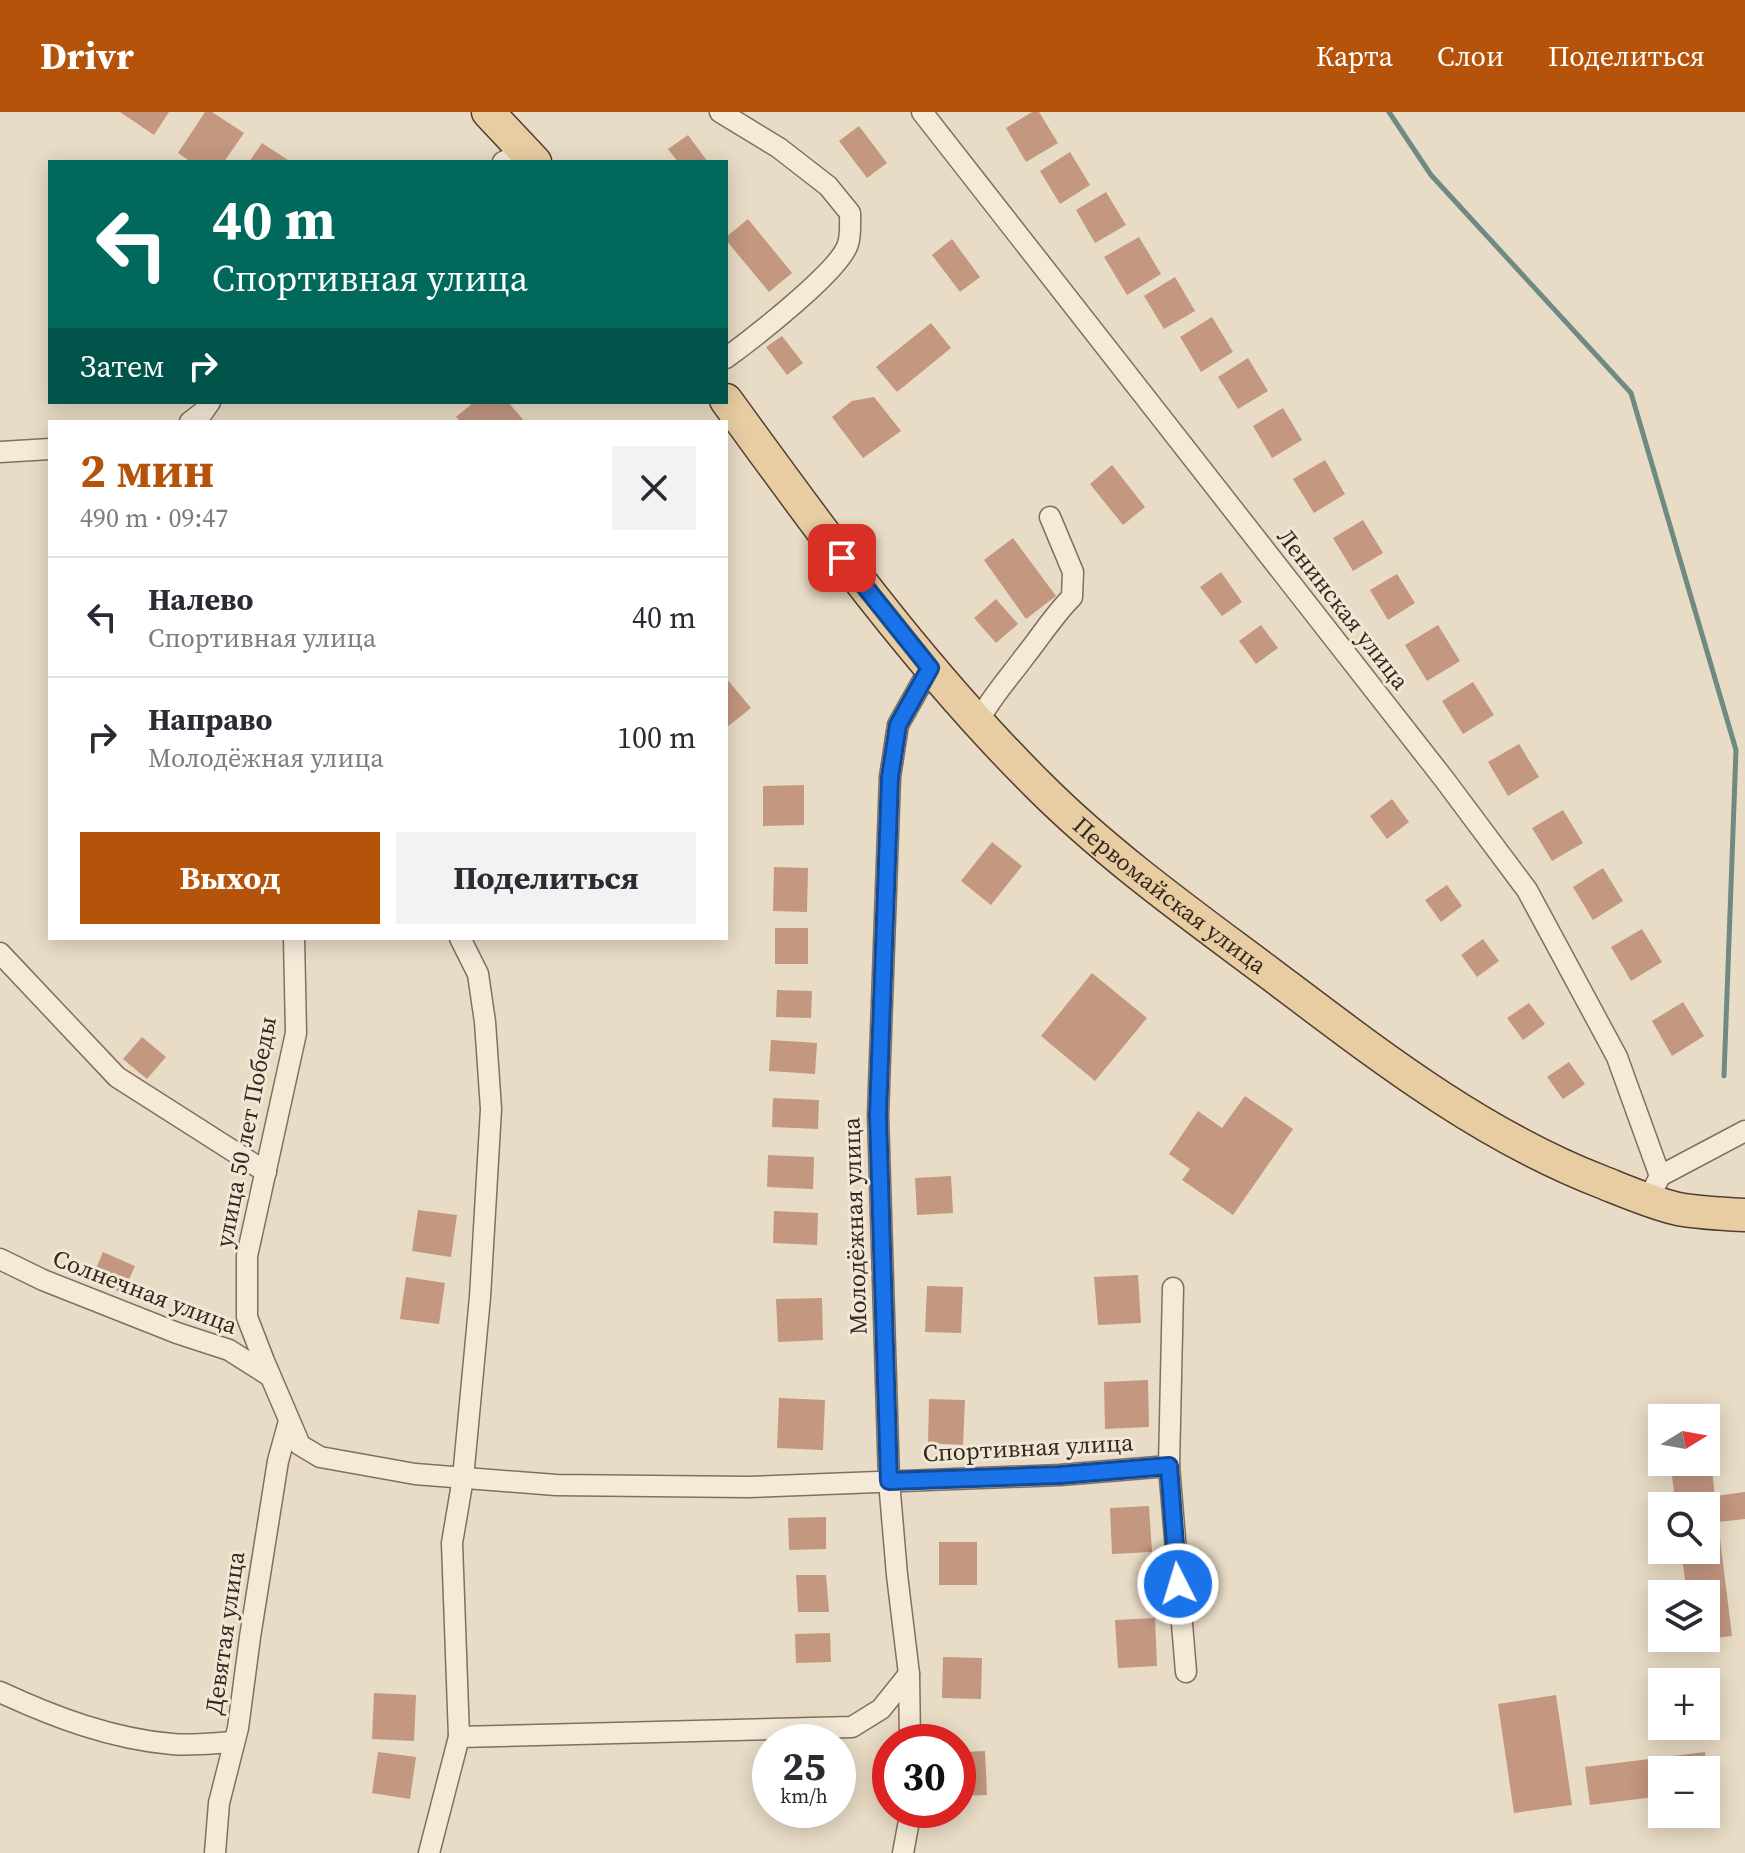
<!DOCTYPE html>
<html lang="ru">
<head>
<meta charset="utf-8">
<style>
	:root { --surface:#fff; --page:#f2f2f3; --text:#2b2b33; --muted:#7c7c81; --line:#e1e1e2; --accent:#b45309 }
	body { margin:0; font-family:"Source Serif 4",serif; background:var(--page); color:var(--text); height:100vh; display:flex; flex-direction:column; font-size:30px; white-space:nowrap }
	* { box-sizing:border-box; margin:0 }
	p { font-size:26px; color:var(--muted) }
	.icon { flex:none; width:44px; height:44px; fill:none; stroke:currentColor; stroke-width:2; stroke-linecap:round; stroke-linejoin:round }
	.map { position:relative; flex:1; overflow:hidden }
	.details { position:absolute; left:48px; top:308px; width:680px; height:520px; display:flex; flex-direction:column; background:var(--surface); border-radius:0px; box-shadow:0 4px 20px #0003 }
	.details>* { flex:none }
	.guide { position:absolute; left:48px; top:48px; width:680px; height:244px; border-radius:0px; box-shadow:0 4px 20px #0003; background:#00695c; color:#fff; overflow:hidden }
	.needle { width:52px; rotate:79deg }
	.tools { position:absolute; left:1648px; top:1292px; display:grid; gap:16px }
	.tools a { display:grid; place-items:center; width:72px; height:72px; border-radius:0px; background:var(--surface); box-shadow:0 4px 20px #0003; font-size:40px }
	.speed { position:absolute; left:752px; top:1612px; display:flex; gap:16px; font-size:40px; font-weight:700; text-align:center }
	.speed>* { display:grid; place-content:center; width:104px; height:104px; border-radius:50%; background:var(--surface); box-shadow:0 4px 20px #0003; line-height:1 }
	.speed small { font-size:20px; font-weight:400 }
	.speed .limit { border:12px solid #d22; background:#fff; color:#111 }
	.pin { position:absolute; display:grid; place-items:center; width:68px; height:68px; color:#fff; margin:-34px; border-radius:16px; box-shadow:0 4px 12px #0006 }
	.me { position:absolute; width:88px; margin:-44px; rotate:355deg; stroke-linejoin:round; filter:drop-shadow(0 0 6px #0008) }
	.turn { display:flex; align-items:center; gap:28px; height:168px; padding:0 32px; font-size:36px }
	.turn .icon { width:104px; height:104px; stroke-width:2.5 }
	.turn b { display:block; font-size:56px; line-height:68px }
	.then { display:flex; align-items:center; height:76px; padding:0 32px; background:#0003; gap:16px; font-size:30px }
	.round { display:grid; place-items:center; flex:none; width:84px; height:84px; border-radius:0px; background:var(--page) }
	.overview { display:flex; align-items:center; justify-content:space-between; height:136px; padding:0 32px }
	h1 { font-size:48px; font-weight:700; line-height:60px; color:var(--accent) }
	.button { display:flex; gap:16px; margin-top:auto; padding:16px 32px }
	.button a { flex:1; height:92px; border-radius:0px; background:var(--accent); color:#fff; font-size:32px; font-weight:700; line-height:92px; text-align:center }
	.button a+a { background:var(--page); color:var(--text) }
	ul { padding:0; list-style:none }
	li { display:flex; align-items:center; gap:24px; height:120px; padding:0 32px; border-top:2px solid var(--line) }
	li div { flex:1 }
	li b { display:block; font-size:30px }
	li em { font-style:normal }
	header { display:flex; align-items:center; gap:48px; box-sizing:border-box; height:112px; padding:0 40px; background:var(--accent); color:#fff }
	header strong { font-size:38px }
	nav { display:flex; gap:44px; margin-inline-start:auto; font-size:28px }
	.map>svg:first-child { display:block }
</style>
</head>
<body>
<header>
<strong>Drivr</strong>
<nav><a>Карта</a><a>Слои</a><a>Поделиться</a></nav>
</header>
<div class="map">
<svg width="1745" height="1741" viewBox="0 0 1745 1741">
	<rect width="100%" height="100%" fill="#e9dcc6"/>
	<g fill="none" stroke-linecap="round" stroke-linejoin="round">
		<polyline stroke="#6f8a82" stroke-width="5" points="1389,0 1431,63 1631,281 1736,638 1724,964"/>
	</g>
	<g fill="#c39780">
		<polygon points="120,0 169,0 154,23"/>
		<polygon points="205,0 212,0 244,21 224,50 191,50 178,41"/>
		<polygon points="1032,0 1039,0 1058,31 1026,50 1006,16"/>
		<polygon points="859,14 887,51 867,66 839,29"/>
		<polygon points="688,23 708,50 678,50 668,37"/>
		<polygon points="262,31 291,50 249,50"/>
		<polygon points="1070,40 1090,73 1060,92 1040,59"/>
		<polygon points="1106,80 1126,113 1095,131 1076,98"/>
		<polygon points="748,107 792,161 769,180 726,128 726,125"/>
		<polygon points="1139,125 1161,162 1127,183 1104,145"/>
		<polygon points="952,127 980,165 960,180 932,143"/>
		<polygon points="1175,165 1195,199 1164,217 1144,184"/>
		<polygon points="1212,205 1233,240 1201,260 1180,225"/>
		<polygon points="931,211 951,236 897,280 876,255"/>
		<polygon points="782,224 803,251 787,263 766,235"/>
		<polygon points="1248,246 1268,279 1238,297 1218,265"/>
		<polygon points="874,285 901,319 863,346 832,305 852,289"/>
		<polygon points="474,290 508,290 525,310 461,310 456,305"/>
		<polygon points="1283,296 1302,328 1272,346 1253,314"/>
		<polygon points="1325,348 1345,382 1314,401 1293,367"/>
		<polygon points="1112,353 1145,395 1123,413 1090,372"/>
		<polygon points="1363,408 1383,441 1353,459 1333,426"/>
		<polygon points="1013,426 1056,484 1026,507 984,448"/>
		<polygon points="1221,460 1242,490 1222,504 1200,475"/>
		<polygon points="1397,462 1415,491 1388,508 1370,478"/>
		<polygon points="996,487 1018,512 996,531 974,506"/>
		<polygon points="1261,513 1278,536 1256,552 1239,529"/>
		<polygon points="1438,513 1460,549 1427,569 1405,533"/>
		<polygon points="726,566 751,596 726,616"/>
		<polygon points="1473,570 1494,603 1463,622 1442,589"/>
		<polygon points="1519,632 1539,665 1508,684 1488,650"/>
		<polygon points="804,673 804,713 763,714 763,674"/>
		<polygon points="1392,687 1409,710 1387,727 1370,704"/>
		<polygon points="1563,698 1583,731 1552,749 1532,716"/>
		<polygon points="992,730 1022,754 991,793 961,769"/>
		<polygon points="774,755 808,756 807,800 773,799"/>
		<polygon points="1603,756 1623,789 1593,808 1573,775"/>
		<polygon points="1447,773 1462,794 1441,810 1425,788"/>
		<rect x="775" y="816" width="33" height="36"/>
		<polygon points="1642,817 1662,850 1631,869 1611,835"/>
		<polygon points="1483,827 1499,849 1477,865 1461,843"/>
		<polygon points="1092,861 1147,906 1095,969 1041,924"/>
		<polygon points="777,878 812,879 811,906 776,905"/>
		<polygon points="1683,890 1704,924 1672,944 1652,909"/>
		<polygon points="1529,891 1545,912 1523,928 1507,906"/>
		<polygon points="142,925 166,945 147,967 123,947"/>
		<polygon points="771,928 817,931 815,962 769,959"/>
		<polygon points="1569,950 1585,972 1563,987 1547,965"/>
		<polygon points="1245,984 1293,1017 1233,1103 1182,1068 1190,1057 1169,1042 1198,999 1222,1016"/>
		<polygon points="773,986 819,988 818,1017 772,1015"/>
		<polygon points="768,1043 814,1045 813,1077 767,1075"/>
		<polygon points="951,1064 953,1101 917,1103 915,1066"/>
		<polygon points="418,1098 457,1103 451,1145 412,1139"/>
		<polygon points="774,1099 818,1101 817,1133 773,1131"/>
		<polygon points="103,1140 135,1154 123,1181 91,1168"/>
		<polygon points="1138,1163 1141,1211 1098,1213 1094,1165"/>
		<polygon points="406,1165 445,1171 439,1212 400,1207"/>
		<polygon points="927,1174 963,1175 961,1221 925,1220"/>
		<polygon points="822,1186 823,1228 778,1230 776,1187"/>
		<polygon points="1148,1268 1149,1315 1105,1317 1104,1270"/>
		<polygon points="779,1286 825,1288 823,1338 777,1336"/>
		<polygon points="929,1287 965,1288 963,1333 928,1331"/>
		<polygon points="1710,1340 1715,1384 1745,1380 1745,1407 1718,1410 1732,1524 1706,1527 1706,1482 1687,1482 1681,1438 1706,1438 1706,1394 1676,1394 1670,1350 1706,1350 1706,1341"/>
		<polygon points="1149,1394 1152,1440 1112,1442 1110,1396"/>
		<polygon points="826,1405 826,1437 789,1438 788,1406"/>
		<rect x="939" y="1430" width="38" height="43"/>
		<polygon points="796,1463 826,1463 829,1500 798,1500"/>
		<polygon points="1155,1506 1157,1554 1118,1556 1115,1508"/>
		<polygon points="830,1521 831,1550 796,1551 795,1522"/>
		<polygon points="943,1545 982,1546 981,1587 942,1586"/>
		<polygon points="374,1581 416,1583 414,1629 372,1627"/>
		<polygon points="1556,1583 1572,1693 1514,1701 1498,1592"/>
		<polygon points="985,1639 987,1683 958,1684 958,1640"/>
		<polygon points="378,1640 416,1645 410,1687 372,1681"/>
		<polygon points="1705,1640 1707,1658 1662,1658 1662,1684 1590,1693 1585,1655"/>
	</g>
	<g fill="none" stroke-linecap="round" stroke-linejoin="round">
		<g stroke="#826f5e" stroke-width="23">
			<g id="minor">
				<path d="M720,0L779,36L828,74L850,101C850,110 851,123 848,132C840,159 752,227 726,246"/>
				<polyline points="922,0 1444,667 1527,778 1617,945 1660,1064"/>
				<polyline points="503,50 525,39"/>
				<polyline points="190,310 203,300 210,290"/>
				<polyline points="0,340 50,337"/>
				<path d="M978,610C991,585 1009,566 1025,544C1041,524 1054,503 1072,485L1073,460L1050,405"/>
				<polyline points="294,826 296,921 247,1144 247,1205 264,1249 300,1333 320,1345 415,1362 556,1373 748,1375 1060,1363 1169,1354"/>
				<polyline points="0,841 117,965 266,1060"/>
				<polyline points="1655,1074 1660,1064 1745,1019"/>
				<polyline points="0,1147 43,1168 177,1221 229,1238 270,1264"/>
				<polyline points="1173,1176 1169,1354 1186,1560"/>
				<path d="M0,1580C54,1605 112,1627 172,1632C192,1634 214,1631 234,1630"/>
				<polyline points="459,1625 852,1615 881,1597 909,1562"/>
				<polyline points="910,1630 909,1562 897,1463 889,1369 878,1003 890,665 898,613 930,556"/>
				<polyline points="215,1741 219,1691 238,1616 250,1525 278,1349 289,1309"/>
				<polyline points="429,1741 459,1625 452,1431 463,1366 480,1185 491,997 485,910 478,862 460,826"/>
				<polyline points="903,1741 911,1698"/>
			</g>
		</g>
		<g stroke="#513e32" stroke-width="35">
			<g id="primary">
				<polyline points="488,0 535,50"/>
				<path id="s1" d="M726,288C823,422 921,557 1039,674C1108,743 1189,801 1268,860C1373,939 1478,1022 1602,1070C1627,1080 1652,1091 1678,1097C1700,1101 1723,1102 1745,1103"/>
			</g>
		</g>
		<use href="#minor" stroke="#f5ead8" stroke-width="20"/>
		<use href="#primary" stroke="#e8cda2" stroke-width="32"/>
	</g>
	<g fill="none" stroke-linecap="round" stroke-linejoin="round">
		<g stroke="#114b97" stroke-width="20">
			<polyline id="route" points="842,446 930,556 898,613 890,665 878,1003 889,1369 1060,1363 1169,1354 1178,1472"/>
		</g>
		<use href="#route" stroke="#1a73e8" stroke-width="14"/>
	</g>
	<g text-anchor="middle" stroke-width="6" stroke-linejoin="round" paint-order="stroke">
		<g font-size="24" fill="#342820" stroke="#f1e7d5">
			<text transform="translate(1343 497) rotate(52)" y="8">Ленинская улица</text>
			<text dy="8" stroke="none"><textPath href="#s1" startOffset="668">Первомайская улица</textPath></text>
			<text transform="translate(246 1020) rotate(-79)" y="8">улица 50 лет Победы</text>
			<text transform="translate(855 1114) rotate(-92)" y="8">Молодёжная улица</text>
			<text transform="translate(145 1180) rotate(21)" y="8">Солнечная улица</text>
			<text transform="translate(1028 1336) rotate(-3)" y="8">Спортивная улица</text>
			<text transform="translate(225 1521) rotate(-82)" y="8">Девятая улица</text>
		</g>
	</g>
</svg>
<div class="tools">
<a><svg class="needle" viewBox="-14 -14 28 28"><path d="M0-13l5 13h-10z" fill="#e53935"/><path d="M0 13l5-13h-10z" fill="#7c7c81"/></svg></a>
<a><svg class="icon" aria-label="search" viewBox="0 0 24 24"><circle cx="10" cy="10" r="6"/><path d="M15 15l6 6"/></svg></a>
<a><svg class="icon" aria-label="layers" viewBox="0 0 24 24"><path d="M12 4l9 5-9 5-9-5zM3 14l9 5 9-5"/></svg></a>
<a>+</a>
<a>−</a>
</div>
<div class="speed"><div>25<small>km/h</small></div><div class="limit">30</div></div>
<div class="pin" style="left:842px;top:446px;background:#d93025"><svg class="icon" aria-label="arrive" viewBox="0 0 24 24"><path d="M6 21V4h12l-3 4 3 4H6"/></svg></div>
<svg class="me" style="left:1178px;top:1472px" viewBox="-20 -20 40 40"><circle r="17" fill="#1a73e8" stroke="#fff" stroke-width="3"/><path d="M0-11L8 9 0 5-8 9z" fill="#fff"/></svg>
<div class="guide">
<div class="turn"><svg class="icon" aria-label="left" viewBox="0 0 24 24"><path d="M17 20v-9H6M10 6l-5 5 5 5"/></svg><div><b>40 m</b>Спортивная улица</div></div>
<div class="then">Затем<svg class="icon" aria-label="right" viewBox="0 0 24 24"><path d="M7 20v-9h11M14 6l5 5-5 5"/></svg></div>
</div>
<section class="details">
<div class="overview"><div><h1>2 мин</h1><p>490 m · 09:47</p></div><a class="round"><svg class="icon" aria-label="close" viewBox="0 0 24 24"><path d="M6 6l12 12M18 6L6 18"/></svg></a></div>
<ul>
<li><svg class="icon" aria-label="left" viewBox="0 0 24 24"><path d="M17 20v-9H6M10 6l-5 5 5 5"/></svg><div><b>Налево</b><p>Спортивная улица</p></div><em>40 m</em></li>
<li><svg class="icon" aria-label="right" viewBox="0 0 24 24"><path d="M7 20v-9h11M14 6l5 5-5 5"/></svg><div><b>Направо</b><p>Молодёжная улица</p></div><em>100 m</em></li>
</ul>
<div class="button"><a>Выход</a><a>Поделиться</a></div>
</section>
</div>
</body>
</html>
